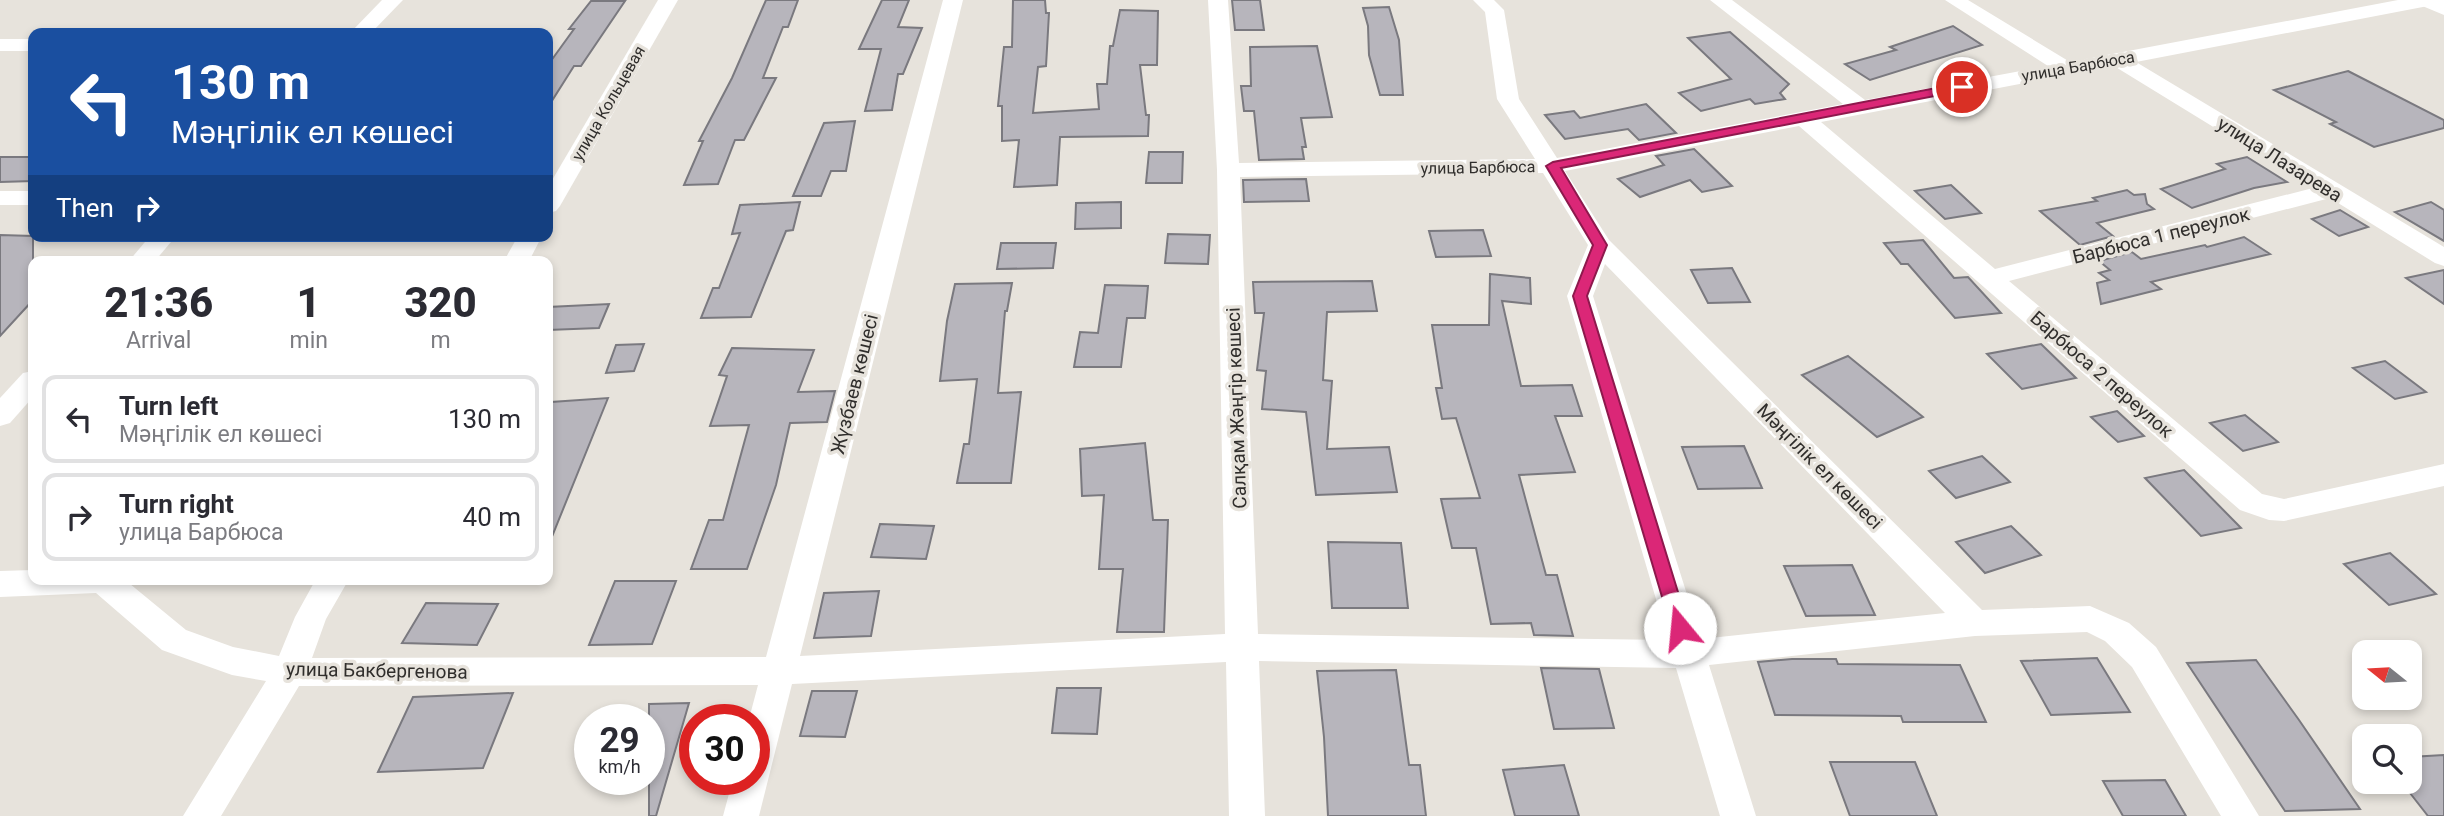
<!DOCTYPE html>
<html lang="en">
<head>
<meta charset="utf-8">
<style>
	:root { --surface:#fff; --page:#f2f2f3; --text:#2b2b33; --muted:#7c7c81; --line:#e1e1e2 }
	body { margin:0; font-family:Roboto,sans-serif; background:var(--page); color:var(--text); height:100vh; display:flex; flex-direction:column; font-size:26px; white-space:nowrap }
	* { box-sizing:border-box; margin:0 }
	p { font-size:23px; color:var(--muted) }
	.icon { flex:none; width:38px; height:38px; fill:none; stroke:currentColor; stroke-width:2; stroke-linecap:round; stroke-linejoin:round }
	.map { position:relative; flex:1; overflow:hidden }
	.sheet { position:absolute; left:28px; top:256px; width:525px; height:329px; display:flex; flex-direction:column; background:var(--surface); border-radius:14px; box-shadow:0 4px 10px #0003 }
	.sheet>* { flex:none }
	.guide { position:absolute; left:28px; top:28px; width:525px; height:214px; border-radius:14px; box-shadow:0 4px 10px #0003; background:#1a4fa0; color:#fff; overflow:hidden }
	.needle { width:46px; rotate:288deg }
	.fabs { position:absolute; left:2352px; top:640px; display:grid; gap:14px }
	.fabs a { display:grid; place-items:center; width:70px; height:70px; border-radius:14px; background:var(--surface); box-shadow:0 4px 10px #0003; font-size:35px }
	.speed { position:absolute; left:574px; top:704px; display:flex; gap:14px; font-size:35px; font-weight:700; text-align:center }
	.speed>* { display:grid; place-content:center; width:91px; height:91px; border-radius:50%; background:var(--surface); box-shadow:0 4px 10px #0003; line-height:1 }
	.speed small { font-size:18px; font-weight:400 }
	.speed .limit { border:10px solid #d22; background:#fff; color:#111 }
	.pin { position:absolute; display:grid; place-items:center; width:60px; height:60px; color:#fff; margin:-30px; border:4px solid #fff; border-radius:50%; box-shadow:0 2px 7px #0007 }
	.me { position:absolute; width:77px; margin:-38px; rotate:343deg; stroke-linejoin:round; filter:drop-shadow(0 0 5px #0008) }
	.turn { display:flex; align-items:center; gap:24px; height:147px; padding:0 28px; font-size:32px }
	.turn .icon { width:91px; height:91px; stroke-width:2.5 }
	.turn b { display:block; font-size:49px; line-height:60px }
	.then { display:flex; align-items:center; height:66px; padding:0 28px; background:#0003; gap:14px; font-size:26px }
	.eta { display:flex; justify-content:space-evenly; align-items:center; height:119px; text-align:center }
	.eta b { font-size:42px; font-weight:800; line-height:49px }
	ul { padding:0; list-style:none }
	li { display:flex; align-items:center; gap:21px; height:88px; margin:0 14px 10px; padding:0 14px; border:4px solid var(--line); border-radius:14px }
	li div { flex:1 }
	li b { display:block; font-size:26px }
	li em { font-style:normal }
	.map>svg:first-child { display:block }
</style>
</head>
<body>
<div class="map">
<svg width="2444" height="816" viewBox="0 0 2444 816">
	<rect width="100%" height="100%" fill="#e7e3dc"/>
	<g fill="#b7b5bc" stroke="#7a797f" stroke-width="2">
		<polygon points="766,0 798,0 788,27 783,27 763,78 776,78 744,140 735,140 718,184 684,185 703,141 699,141 732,78"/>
		<polygon points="882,0 909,0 898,27 922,28 903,74 898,74 892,110 865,111 881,49 859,49"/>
		<polygon points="1013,0 1045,0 1046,13 1049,13 1046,66 1038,67 1033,113 1099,109 1097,84 1107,84 1110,46 1113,46 1120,10 1158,11 1157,65 1140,65 1146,115 1149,115 1148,136 1060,137 1057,185 1014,187 1019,140 1002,141 1002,106 998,106 1004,47 1012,47"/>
		<polygon points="1232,0 1260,0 1264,30 1235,30"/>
		<polygon points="591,1 625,1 581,66 574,66 548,107 548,65 574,29 569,29"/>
		<polygon points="1389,7 1399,40 1403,95 1380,95 1369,55 1368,26 1363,8"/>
		<polygon points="1953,26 1982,45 1870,80 1845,64 1896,50 1890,47"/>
		<polygon points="1730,32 1789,84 1780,93 1785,99 1755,104 1750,99 1701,111 1679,93 1731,79 1688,38"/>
		<polygon points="1317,46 1332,117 1301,118 1306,147 1302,147 1304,159 1259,160 1254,111 1244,111 1241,86 1251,86 1250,47"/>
		<polygon points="2348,71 2444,120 2444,128 2374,147 2330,124 2336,122 2274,90"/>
		<polygon points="1646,104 1676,133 1639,140 1628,129 1565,139 1545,115 1574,111 1580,118"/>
		<polygon points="855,121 846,171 831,171 821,196 793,196 824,123"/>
		<polygon points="1694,149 1732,186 1702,192 1690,180 1640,197 1618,179 1664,165 1656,156"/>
		<polygon points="1149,152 1183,152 1182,183 1146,183"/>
		<polygon points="0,157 33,157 33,181 0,182"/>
		<polygon points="2247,157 2287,182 2254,188 2192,208 2161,189 2225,169 2217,164"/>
		<polygon points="1306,179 1309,201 1244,202 1243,180"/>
		<polygon points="1951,185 1981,213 1945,219 1915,191"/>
		<polygon points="2127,190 2134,195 2145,194 2147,204 2154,209 2097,223 2113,236 2080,245 2040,211 2097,201 2093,198"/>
		<polygon points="800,202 793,230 786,231 751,317 701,318 713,288 719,288 740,233 732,234 740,205"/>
		<polygon points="1121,202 1121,228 1075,229 1076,203"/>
		<polygon points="2431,202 2444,210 2444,241 2395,212"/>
		<polygon points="2340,210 2368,227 2339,236 2312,219"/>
		<polygon points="1483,230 1491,256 1436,257 1429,231"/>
		<polygon points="1168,234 1210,235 1208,264 1165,263"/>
		<polygon points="0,235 33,236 33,300 0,336"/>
		<polygon points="2244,237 2270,254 2151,282 2161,289 2101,304 2097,283 2109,280 2099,273 2110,270 2099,261 2132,252 2141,259 2205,245 2207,247"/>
		<polygon points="1923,240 1954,278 1968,277 2001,313 1955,318 1908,264 1901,264 1884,243"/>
		<polygon points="1001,243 1056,243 1053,268 997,269"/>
		<polygon points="1732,268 1750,302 1708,303 1691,270"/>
		<polygon points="2444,270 2444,304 2406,278"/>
		<polygon points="1490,274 1530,278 1531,304 1502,301 1521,386 1572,385 1582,416 1555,416 1575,472 1519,475 1546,575 1557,575 1573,636 1534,635 1531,623 1491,624 1476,548 1452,548 1441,499 1480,498 1456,418 1442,419 1436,388 1442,388 1432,325 1489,325"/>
		<polygon points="1372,281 1377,311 1327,312 1323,380 1332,381 1327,449 1389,447 1397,492 1316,495 1306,412 1262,409 1266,371 1257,370 1264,313 1255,313 1253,282"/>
		<polygon points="1012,283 1007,311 1005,311 998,393 1021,392 1011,483 957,483 964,444 969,444 977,379 940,381 947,321 955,284"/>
		<polygon points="1105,285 1148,286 1145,318 1127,318 1121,367 1074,367 1080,332 1098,333"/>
		<polygon points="609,304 599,328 548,330 548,307"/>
		<polygon points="644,344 634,371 606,373 616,345"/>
		<polygon points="2041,344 2076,378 2022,389 1987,354"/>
		<polygon points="732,348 814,350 798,392 835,391 827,422 790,423 776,485 747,569 691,569 709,520 723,520 749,425 710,426 727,376 719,375"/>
		<polygon points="1848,356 1923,417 1877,437 1802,375"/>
		<polygon points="2385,361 2426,392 2395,399 2353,368"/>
		<polygon points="608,398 549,544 548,544 548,410 551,402"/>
		<polygon points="2117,411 2144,436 2118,442 2091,417"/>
		<polygon points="2245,415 2278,442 2243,451 2210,423"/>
		<polygon points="1145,443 1153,520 1168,520 1164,632 1117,632 1123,569 1099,569 1104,495 1082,496 1080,449"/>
		<polygon points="1744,446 1762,488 1698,489 1682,447"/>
		<polygon points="1982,456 2010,482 1956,498 1929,471"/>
		<polygon points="2184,470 2241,528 2201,536 2145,478"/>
		<polygon points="880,524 934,526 926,559 871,557"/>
		<polygon points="2011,526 2041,555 1985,573 1956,542"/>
		<polygon points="1328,542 1401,543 1408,608 1332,608"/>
		<polygon points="2390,553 2436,594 2389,605 2344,564"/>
		<polygon points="1852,565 1875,615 1806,616 1784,566"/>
		<polygon points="615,581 676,581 652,644 589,645"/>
		<polygon points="879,591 871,636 814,638 824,593"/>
		<polygon points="426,603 498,604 477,645 402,643"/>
		<polygon points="2097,658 2130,712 2051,715 2021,661"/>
		<polygon points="1792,659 1836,659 1838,664 1960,665 1986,722 1903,722 1901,716 1775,715 1758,662"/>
		<polygon points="2256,660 2299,720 2360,809 2285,811 2187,663"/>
		<polygon points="1541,668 1599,669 1614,728 1554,729"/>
		<polygon points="1396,670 1409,765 1420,765 1426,816 1328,816 1324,737 1317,671"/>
		<polygon points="1057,688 1101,688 1097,734 1052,733"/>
		<polygon points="812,691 857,691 845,737 800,736"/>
		<polygon points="513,693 483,768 378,772 413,697"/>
		<polygon points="689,703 656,816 649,816 649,704"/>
		<polygon points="2444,755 2444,816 2428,816 2410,793 2410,757"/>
		<polygon points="1830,762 1915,762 1937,816 1850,816"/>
		<polygon points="1564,765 1579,816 1515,816 1503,770"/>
		<polygon points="2165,780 2186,816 2123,816 2103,781"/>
	</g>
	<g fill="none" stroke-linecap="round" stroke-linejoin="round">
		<g fill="#fff" fill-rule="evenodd">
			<polygon points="382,0 403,0 371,33 350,33"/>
			<polygon points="658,0 678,0 560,206 556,211 548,213 548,187"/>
			<path d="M943,0H963L800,656L1225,634L1217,170L1208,0H1228L1239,163L1535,159L1497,99L1485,12L1473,0H1494L1504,10L1519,99L1557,158L1843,104L1710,0H1732L1865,100L2048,66L1945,0H1968L2070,62L2398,0H2438L2428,6L2136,62L2444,247V266L2435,263L2330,198L2009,281L2262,494L2284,499L2444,464V486L2284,521L2269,520L2240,510L1799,126L1565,171L1609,240L1982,610L2090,606L2129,623L2156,647L2259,816H2221L2132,667L2105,641L2087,632L1975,636L1709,665L1756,816H1720L1676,668L1259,661L1265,816H1229L1226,662L792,684L759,816H723L733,779H754V719H749L758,685L299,686L221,816H183L266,681L232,675L162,650L96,593L0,597V571L33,570V579H124L186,630L233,647L279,656L295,617L316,579H349L326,619L312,658L766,657ZM2114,66L2313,188L1995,269L1821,122ZM1543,173L1588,245L1567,296L1668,640L1258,634L1240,177ZM1605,264L1945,613L1701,639L1593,296Z"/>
			<rect x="0" y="39" width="33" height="12"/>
			<rect x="0" y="191" width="33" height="14"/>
			<polygon points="150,236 176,236 155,261 129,261"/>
			<polygon points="518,236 542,236 529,261 504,261"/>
			<polygon points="33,371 33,397 10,423 0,426 0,398 23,373"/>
		</g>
		<polygon fill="#fff" fill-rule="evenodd" points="2416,0 2444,0 2444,15 2420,5"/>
	</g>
	<polygon fill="#db2777" stroke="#8e194d" stroke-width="2" points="1962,83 1966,84 1966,90 1561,168 1607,245 1587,296 1689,628 1687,634 1680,636 1673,634 1573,296 1593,245 1546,166 1553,162"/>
	<g text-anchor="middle" stroke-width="7" stroke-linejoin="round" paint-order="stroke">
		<g font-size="16" fill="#302e2c" stroke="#e7e3dc">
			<text transform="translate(2078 66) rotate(-10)" y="6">улица Барбюса</text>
			<text transform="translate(608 103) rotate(-60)" y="6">улица Кольцевая</text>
			<text transform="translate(1478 167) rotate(-1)" y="6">улица Барбюса</text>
		</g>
		<g font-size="19" fill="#302e2c" stroke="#e7e3dc">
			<text transform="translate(2280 159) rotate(32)" y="7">улица Лазарева</text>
			<text transform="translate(2161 235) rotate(-14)" y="7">Барбюса 1 переулок</text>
			<text transform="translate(2102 374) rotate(41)" y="7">Барбюса 2 переулок</text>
			<text transform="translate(854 384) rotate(-76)" y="7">Жүзбаев көшесі</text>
			<text transform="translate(1236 408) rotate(-92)" y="7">Салқам Жәңгір көшесі</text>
			<text transform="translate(1820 466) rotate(45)" y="7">Мәңгілік ел көшесі</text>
			<text transform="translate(377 670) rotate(1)" y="7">улица Бакбергенова</text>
		</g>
	</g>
</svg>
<div class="fabs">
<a><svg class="needle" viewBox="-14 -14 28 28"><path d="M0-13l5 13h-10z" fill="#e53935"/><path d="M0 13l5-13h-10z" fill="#7c7c81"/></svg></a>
<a><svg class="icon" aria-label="search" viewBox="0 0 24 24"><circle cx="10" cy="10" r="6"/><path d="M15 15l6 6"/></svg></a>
</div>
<div class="speed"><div>29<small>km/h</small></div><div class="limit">30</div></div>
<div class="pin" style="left:1962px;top:87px;background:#d93025"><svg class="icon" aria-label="arrive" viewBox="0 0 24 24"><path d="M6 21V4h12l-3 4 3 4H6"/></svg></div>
<svg class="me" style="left:1680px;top:628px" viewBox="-20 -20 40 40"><circle r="19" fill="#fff"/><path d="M0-13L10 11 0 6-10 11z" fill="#db2777"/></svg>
<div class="guide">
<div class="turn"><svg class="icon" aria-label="left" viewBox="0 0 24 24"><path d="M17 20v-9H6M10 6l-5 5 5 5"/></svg><div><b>130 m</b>Мәңгілік ел көшесі</div></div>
<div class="then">Then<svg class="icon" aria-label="right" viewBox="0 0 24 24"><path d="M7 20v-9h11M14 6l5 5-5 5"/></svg></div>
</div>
<section class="sheet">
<div class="eta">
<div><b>21:36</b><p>Arrival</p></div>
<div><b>1</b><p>min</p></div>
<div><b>320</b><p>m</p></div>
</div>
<ul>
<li><svg class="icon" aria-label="left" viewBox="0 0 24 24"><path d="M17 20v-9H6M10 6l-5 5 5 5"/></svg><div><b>Turn left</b><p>Мәңгілік ел көшесі</p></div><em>130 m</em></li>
<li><svg class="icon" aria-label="right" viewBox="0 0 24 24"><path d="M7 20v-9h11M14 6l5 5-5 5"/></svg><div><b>Turn right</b><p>улица Барбюса</p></div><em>40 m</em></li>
</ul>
</section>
</div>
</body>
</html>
